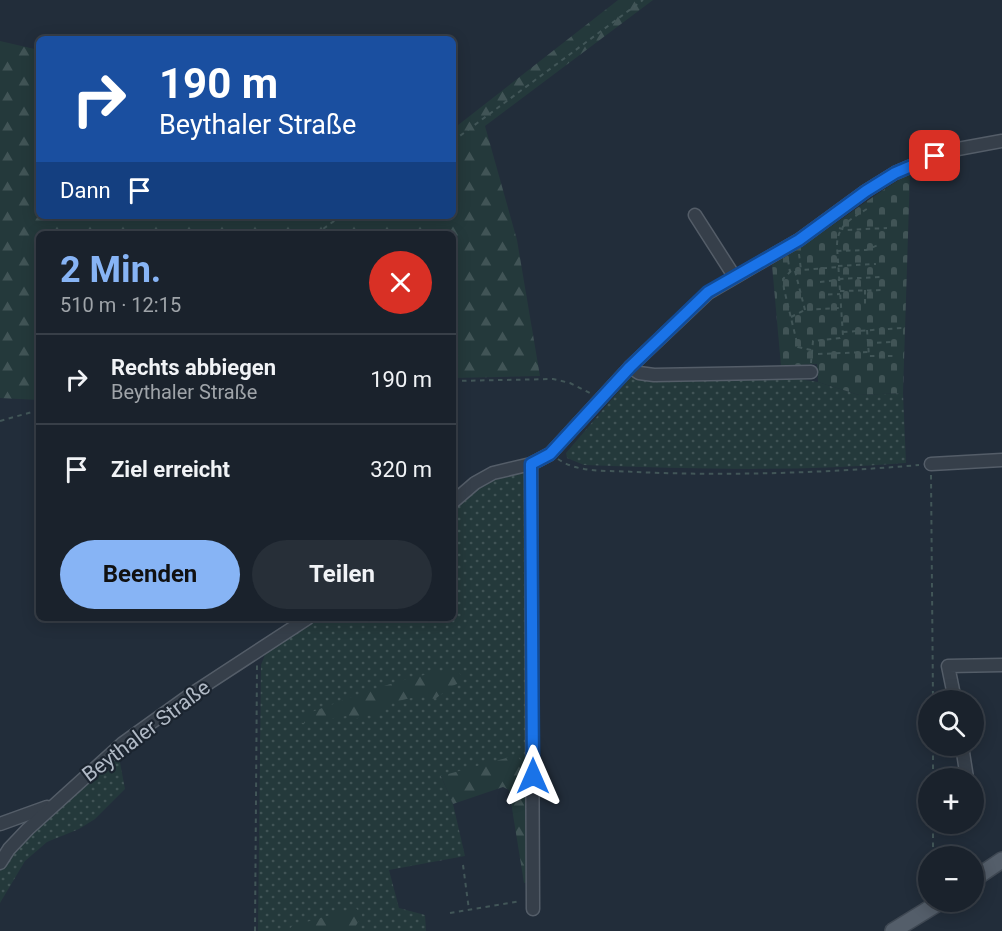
<!DOCTYPE html>
<html lang="de">
<head>
<meta charset="utf-8">
<style>
	:root { --surface:#1a222c; --page:#272f38; --text:#f1f3f6; --muted:#9fa4a9; --line:#383f48; --accent:#87b4f5 }
	body { margin:0; font-family:Roboto,sans-serif; background:var(--page); color:var(--text); height:100vh; display:flex; flex-direction:column; font-size:22px; white-space:nowrap }
	* { box-sizing:border-box; margin:0 }
	p { font-size:20px; color:var(--muted) }
	.icon { flex:none; width:33px; height:33px; fill:none; stroke:currentColor; stroke-width:2; stroke-linecap:round; stroke-linejoin:round }
	.map { position:relative; flex:1; overflow:hidden }
	.panel { position:absolute; left:36px; top:231px; width:420px; height:390px; display:flex; flex-direction:column; background:var(--surface); border-radius:9px; box-shadow:0 3px 15px #0003,0 0 0 2px var(--line) }
	.panel>* { flex:none }
	.guide { position:absolute; left:36px; top:36px; width:420px; height:183px; border-radius:9px; box-shadow:0 3px 15px #0003,0 0 0 2px var(--line); background:#1a4fa0; color:#fff; overflow:hidden }
	.fabs { position:absolute; left:918px; top:690px; display:grid; gap:12px }
	.fabs a { display:grid; place-items:center; width:66px; height:66px; border-radius:50%; background:var(--surface); box-shadow:0 3px 15px #0003,0 0 0 2px var(--line); font-size:30px }
	.pin { position:absolute; display:grid; place-items:center; width:51px; height:51px; color:#fff; margin:-26px; border-radius:12px; box-shadow:0 3px 9px #0006 }
	.me { position:absolute; width:66px; margin:-33px; rotate:0deg; stroke-linejoin:round; filter:drop-shadow(0 0 4px #0008) }
	.turn { display:flex; align-items:center; gap:21px; height:126px; padding:0 24px; font-size:27px }
	.turn .icon { width:78px; height:78px; stroke-width:2.5 }
	.turn b { display:block; font-size:42px; line-height:51px }
	.then { display:flex; align-items:center; height:57px; padding:0 24px; background:#0003; gap:12px; font-size:22px }
	.round { display:grid; place-items:center; flex:none; width:63px; height:63px; border-radius:32px; background:var(--page) }
	.overview { display:flex; align-items:center; justify-content:space-between; height:102px; padding:0 24px }
	h1 { font-size:36px; font-weight:700; line-height:45px; color:var(--accent) }
	.button { display:flex; gap:12px; margin-top:auto; padding:12px 24px }
	.button a { flex:1; height:69px; border-radius:36px; background:var(--accent); color:#111; font-size:24px; font-weight:700; line-height:69px; text-align:center }
	.button a+a { background:var(--page); color:var(--text) }
	ul { padding:0; list-style:none }
	li { display:flex; align-items:center; gap:18px; height:90px; padding:0 24px; border-top:2px solid var(--line) }
	li div { flex:1 }
	li b { display:block; font-size:22px }
	li em { font-style:normal }
	.map>svg:first-child { display:block }
</style>
</head>
<body>
<div class="map">
<svg width="1002" height="931" viewBox="0 0 1002 931">
	<defs>
		<pattern id="grass-dots" width="8" height="8" patternUnits="userSpaceOnUse" patternTransform="scale(1.5)"><rect width="8" height="8" fill="#24393b"/><path d="M2 2h.1M6 6h.1" fill="none" stroke="#415456" stroke-width="1.8" stroke-linecap="round"/></pattern>
		<pattern id="forest-firs" width="22" height="20" patternUnits="userSpaceOnUse" patternTransform="scale(1.5)"><rect width="22" height="20" fill="#24393b"/><path d="M5 1l3.5 6h-7zM16 11l3.5 6h-7z" fill="#415456"/></pattern>
		<pattern id="cemetery-stones" width="16" height="16" patternUnits="userSpaceOnUse" patternTransform="scale(1.5)"><rect width="16" height="16" fill="#24393b"/><path d="M2 7V4a2 2 0 0 1 4 0v3zM10 15v-3a2 2 0 0 1 4 0v3z" fill="#415456"/></pattern>
	</defs>
	<rect width="100%" height="100%" fill="#222d3a"/>
	<g fill="url(#grass-dots)">
		<path d="M636,376H779L818,382L859,395L903,393L906,463C799,472 691,469 584,465L567,458L566,453L630,378Z"/>
		<path d="M516,472L524,473L528,481L530,775L441,776L453,804L465,856L389,870L399,908L425,915L426,931H258L261,665L266,652L319,618H453V509C471,490 490,480 516,472Z"/>
		<polygon points="118,752 125,789 95,819 79,829 47,842 25,861 0,903 0,870 12,851"/>
	</g>
	<g fill="url(#forest-firs)">
		<polygon points="618,0 653,0 485,126 517,240 540,376 453,378 453,234 39,234 39,400 0,398 0,41 39,50 39,216 453,216 453,129"/>
		<path d="M456,670L463,677L462,682L452,686L435,699L420,696L389,703L380,713L353,719L346,716L303,723L300,722L301,716C351,698 403,675 456,670Z"/>
		<polygon points="517,755 530,775 530,882 524,883 509,790 503,787 453,804 441,776"/>
		<polygon points="356,908 362,915 353,931 288,931 292,926"/>
	</g>
	<path fill="url(#cemetery-stones)" d="M910,173L903,393L859,395L818,382L817,364L781,366L772,265C820,237 862,202 910,173Z"/>
	<g fill="none" stroke-linecap="round" stroke-linejoin="round">
		<g stroke="#545d68" stroke-width="15">
			<g id="minor">
				<polyline points="695,215 734,276"/>
				<polyline points="630,367 639,373 654,375 811,372"/>
				<polyline points="531,464 533,909"/>
				<polyline points="931,464 1002,460"/>
				<polyline points="453,502 475,483 493,473 531,464 550,454 630,367 708,293 799,240 866,191 895,173 947,151 1002,141"/>
				<polyline points="955,700 948,666 1002,665"/>
				<polyline points="962,746 967,778"/>
				<polyline points="0,824 47,807"/>
				<polyline points="0,863 9,849 28,829 123,743 187,697 308,618"/>
			</g>
		</g>
		<g stroke="#3f4853" stroke-width="18">
			<g id="major">
				<polyline points="974,879 1002,860"/>
				<polyline points="893,931 940,902"/>
			</g>
		</g>
		<g stroke="#425658" stroke-width="2" stroke-dasharray="4.5 4.5" stroke-linecap="butt">
			<polyline points="453,141 643,0"/>
			<polyline points="839,228 846,230 887,228"/>
			<polyline points="316,234 341,216"/>
			<polyline points="837,251 866,250 878,245"/>
			<polyline points="799,254 801,270"/>
			<polyline points="788,260 790,272"/>
			<polyline points="838,266 876,264"/>
			<polyline points="795,271 805,310"/>
			<polyline points="839,279 880,277"/>
			<polyline points="820,282 839,280"/>
			<polyline points="865,290 865,305"/>
			<polyline points="840,291 884,290"/>
			<polyline points="819,295 840,294"/>
			<polyline points="791,317 805,310 840,308"/>
			<polyline points="867,330 869,356 895,356"/>
			<polyline points="843,332 902,328"/>
			<polyline points="868,343 893,342"/>
			<polyline points="811,350 798,347 784,289 783,279 791,271 838,267"/>
			<polyline points="818,354 869,352"/>
			<path d="M811,363L813,341L840,338L843,336L837,246C837,224 853,218 870,207"/>
			<polyline points="453,381 553,379 570,383 590,393"/>
			<polyline points="0,421 39,410"/>
			<path d="M558,459C579,474 610,470 634,472C729,476 825,473 919,465"/>
			<polyline points="931,475 933,700"/>
			<polyline points="933,778 933,746"/>
			<polyline points="933,856 933,824"/>
			<polyline points="463,865 469,910"/>
			<polyline points="450,913 521,901"/>
			<polyline points="255,931 257,665"/>
		</g>
		<use href="#minor" stroke="#363f4a" stroke-width="12"/>
		<use href="#major" stroke="#545e6a" stroke-width="15"/>
	</g>
	<g fill="none" stroke-linecap="round" stroke-linejoin="round">
		<g stroke="#114b97" stroke-width="15">
			<polyline id="route" points="533,776 531,464 550,454 630,367 708,292 799,240 866,191 895,173 935,156"/>
		</g>
		<use href="#route" stroke="#1a73e8" stroke-width="10"/>
	</g>
	<g text-anchor="middle" stroke-width="4.5" stroke-linejoin="round" paint-order="stroke">
		<g font-size="21" fill="#b1bac6" stroke="#1b242f">
			<text transform="translate(146 731) rotate(-37)" y="7">Beythaler Straße</text>
		</g>
	</g>
</svg>
<div class="fabs">
<a><svg class="icon" aria-label="search" viewBox="0 0 24 24"><circle cx="10" cy="10" r="6"/><path d="M15 15l6 6"/></svg></a>
<a>+</a>
<a>−</a>
</div>
<div class="pin" style="left:935px;top:156px;background:#d93025"><svg class="icon" aria-label="arrive" viewBox="0 0 24 24"><path d="M6 21V4h12l-3 4 3 4H6"/></svg></div>
<svg class="me" style="left:533px;top:776px" viewBox="-20 -20 40 40"><path d="M0-17L14 15 0 8-14 15z" fill="#1a73e8" stroke="#fff" stroke-width="4"/></svg>
<div class="guide">
<div class="turn"><svg class="icon" aria-label="right" viewBox="0 0 24 24"><path d="M7 20v-9h11M14 6l5 5-5 5"/></svg><div><b>190 m</b>Beythaler Straße</div></div>
<div class="then">Dann<svg class="icon" aria-label="arrive" viewBox="0 0 24 24"><path d="M6 21V4h12l-3 4 3 4H6"/></svg></div>
</div>
<section class="panel">
<div class="overview"><div><h1>2 Min.</h1><p>510 m · 12:15</p></div><a class="round" style="background:#d93025;color:#fff"><svg class="icon" aria-label="close" viewBox="0 0 24 24"><path d="M6 6l12 12M18 6L6 18"/></svg></a></div>
<ul>
<li><svg class="icon" aria-label="right" viewBox="0 0 24 24"><path d="M7 20v-9h11M14 6l5 5-5 5"/></svg><div><b>Rechts abbiegen</b><p>Beythaler Straße</p></div><em>190 m</em></li>
<li><svg class="icon" aria-label="arrive" viewBox="0 0 24 24"><path d="M6 21V4h12l-3 4 3 4H6"/></svg><div><b>Ziel erreicht</b></div><em>320 m</em></li>
</ul>
<div class="button"><a>Beenden</a><a>Teilen</a></div>
</section>
</div>
</body>
</html>
